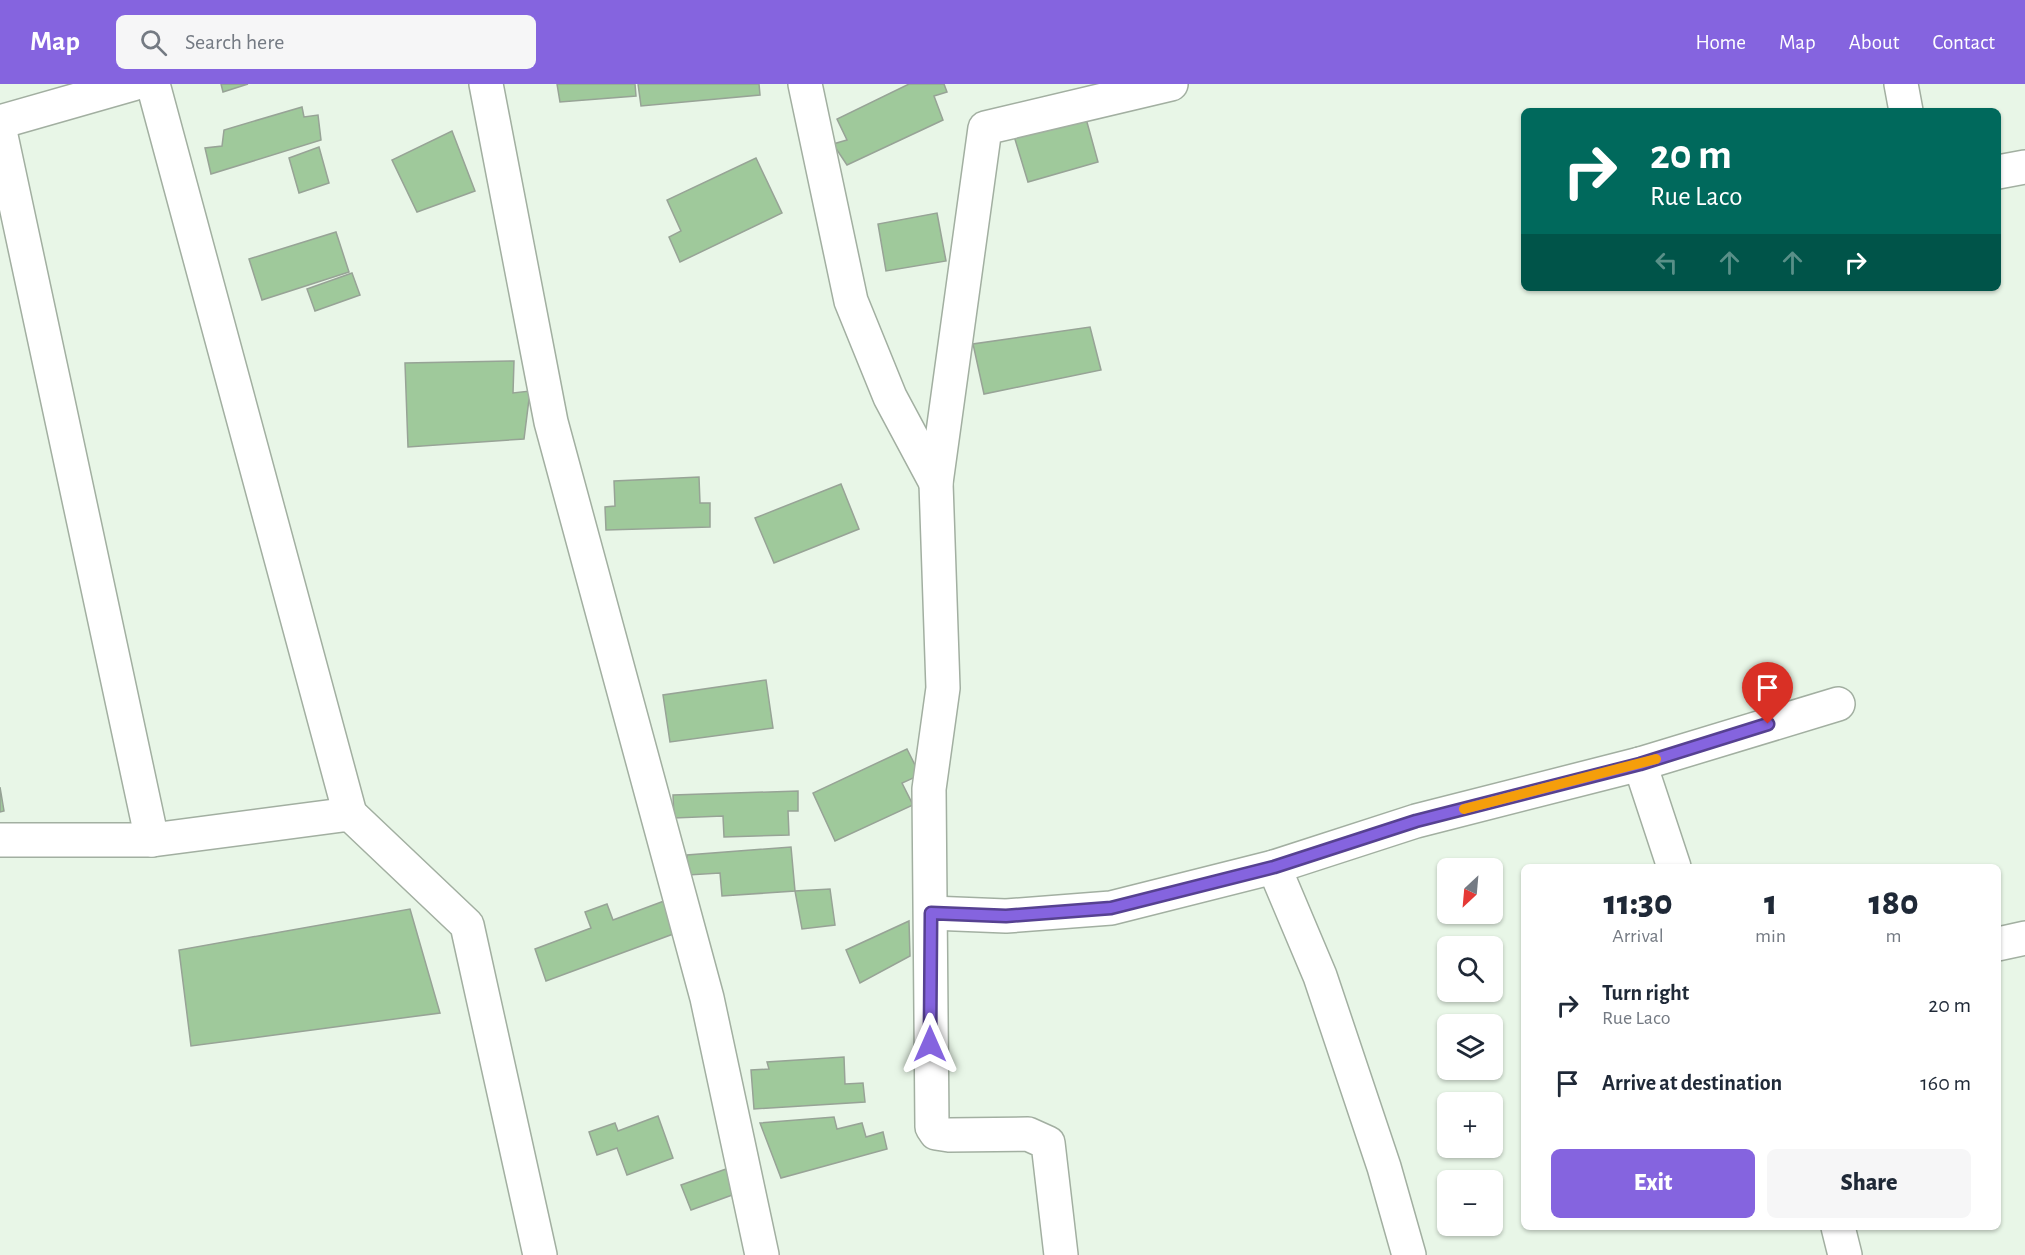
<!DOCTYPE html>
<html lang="en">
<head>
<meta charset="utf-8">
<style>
	:root { --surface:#fff; --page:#f6f6f7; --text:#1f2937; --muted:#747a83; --accent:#8564df }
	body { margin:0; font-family:"Alegreya Sans",sans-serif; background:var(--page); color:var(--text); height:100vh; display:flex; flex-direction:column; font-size:22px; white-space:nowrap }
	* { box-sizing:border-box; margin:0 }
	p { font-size:20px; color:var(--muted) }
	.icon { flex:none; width:33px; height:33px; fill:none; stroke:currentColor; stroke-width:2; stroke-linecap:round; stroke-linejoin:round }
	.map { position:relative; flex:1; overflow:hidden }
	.panel { position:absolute; left:1521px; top:780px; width:480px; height:366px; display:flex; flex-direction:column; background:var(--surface); border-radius:9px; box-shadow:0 2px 4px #0004 }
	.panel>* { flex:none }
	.top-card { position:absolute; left:1521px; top:24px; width:480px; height:183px; border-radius:9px; box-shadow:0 2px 4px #0004; background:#00695c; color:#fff; overflow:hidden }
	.needle { width:39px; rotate:206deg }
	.tools { position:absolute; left:1437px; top:774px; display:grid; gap:12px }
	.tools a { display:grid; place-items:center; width:66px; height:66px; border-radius:9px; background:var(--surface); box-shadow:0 2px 4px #0004; font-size:30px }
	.pin { position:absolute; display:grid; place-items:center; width:51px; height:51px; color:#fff; margin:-62px -26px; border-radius:50% 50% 50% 0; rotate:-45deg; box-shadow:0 0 6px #0007 }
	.pin .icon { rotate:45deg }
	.me { position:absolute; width:66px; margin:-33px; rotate:0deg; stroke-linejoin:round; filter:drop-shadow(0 0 4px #0008) }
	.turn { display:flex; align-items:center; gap:21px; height:126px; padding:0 30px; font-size:27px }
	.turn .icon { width:78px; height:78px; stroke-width:2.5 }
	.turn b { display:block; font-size:42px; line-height:51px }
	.lanes { display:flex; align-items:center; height:57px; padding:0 30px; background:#0003; justify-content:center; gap:30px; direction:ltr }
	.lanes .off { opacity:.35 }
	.eta { display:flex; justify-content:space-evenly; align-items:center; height:102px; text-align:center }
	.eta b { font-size:36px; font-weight:800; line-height:42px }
	.primary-button { display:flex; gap:12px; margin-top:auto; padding:12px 30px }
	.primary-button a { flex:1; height:69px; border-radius:9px; background:var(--accent); color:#fff; font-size:24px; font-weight:800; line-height:69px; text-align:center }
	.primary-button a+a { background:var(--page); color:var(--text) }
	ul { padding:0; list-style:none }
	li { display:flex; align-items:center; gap:18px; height:78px; padding:0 30px }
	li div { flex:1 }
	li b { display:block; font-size:22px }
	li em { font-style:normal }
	header { display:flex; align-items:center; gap:36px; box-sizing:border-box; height:84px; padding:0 30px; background:var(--accent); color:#fff }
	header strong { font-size:28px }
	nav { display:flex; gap:33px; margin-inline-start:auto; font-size:21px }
	.search { width:420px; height:54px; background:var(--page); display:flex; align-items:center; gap:15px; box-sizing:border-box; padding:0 21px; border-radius:9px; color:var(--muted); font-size:22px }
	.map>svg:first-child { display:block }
</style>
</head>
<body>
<header>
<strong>Map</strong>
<div class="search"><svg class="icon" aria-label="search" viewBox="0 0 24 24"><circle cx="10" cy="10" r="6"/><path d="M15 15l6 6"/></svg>Search here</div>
<nav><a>Home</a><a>Map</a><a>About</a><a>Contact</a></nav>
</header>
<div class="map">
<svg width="2025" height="1171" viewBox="0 0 2025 1171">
	<rect width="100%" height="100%" fill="#e8f6e7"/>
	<g fill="#9fc99b" stroke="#97a396" stroke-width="1.5">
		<polygon points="221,0 248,0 223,8"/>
		<polygon points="557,0 635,0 636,12 560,18"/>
		<polygon points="638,0 759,0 760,11 641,22"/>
		<polygon points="909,0 944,0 947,8 934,12 943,36 847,81 833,60 847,56 837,35"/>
		<polygon points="302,23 304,33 318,31 321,56 211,90 205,64 222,62 224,46"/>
		<polygon points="1085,31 1098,78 1028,98 1014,52"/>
		<polygon points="452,47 475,107 417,128 392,76"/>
		<polygon points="319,63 329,99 299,109 289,74"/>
		<polygon points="756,74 782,129 680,178 669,153 681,147 667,116"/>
		<polygon points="937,129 946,177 886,187 878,140"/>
		<polygon points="336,148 349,188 262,216 249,175"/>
		<polygon points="352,189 360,211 315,227 307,205"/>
		<polygon points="1090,243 1101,286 984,310 973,260"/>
		<polygon points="514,277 513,309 530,307 524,355 408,363 405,279"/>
		<polygon points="699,393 700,419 710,419 710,443 606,446 605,423 615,422 614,397"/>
		<polygon points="841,400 859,445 774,479 755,434"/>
		<polygon points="766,596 773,644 670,658 663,611"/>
		<polygon points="907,665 920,691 902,699 913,721 835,757 813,709"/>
		<polygon points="0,703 4,727 0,728"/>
		<polygon points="798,707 798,727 788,727 789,751 724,753 723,732 674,734 673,711"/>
		<polygon points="791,763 795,807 722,812 720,789 688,791 687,771"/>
		<polygon points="830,805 835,841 802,845 795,807"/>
		<polygon points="664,817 676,849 546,897 535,865 591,844 585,828 607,820 613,836"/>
		<polygon points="410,825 440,929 191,962 179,866"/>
		<polygon points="909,837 910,872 860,899 846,866"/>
		<polygon points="844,973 845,1000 863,999 865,1018 754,1025 751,986 769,985 767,978"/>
		<polygon points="658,1032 673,1074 627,1091 617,1064 597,1071 589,1048 615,1039 618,1047"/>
		<polygon points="834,1033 837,1045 862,1039 866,1053 883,1048 887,1065 781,1094 760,1039"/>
		<polygon points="726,1085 735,1110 691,1126 681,1101"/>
	</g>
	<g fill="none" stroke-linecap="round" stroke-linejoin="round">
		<g stroke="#a2afa1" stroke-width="36">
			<g id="minor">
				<polyline points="153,0 350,730"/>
				<polyline points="486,0 551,338 707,914 762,1171"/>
				<polyline points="805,0 851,217 890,313 936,399"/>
				<polyline points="1901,0 1906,27"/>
				<polyline points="0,38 133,0"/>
				<polyline points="0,47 152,756"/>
				<polyline points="1998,88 2025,83"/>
				<polyline points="1640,680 1674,783"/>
				<polyline points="0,756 152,756 350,730 467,841 540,1171"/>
				<polyline points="1274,783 1320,892 1384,1083 1409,1171"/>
				<polyline points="931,829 1006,832 1111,824 1274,783 1416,737 1640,680 1838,620"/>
				<polyline points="1998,860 2025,854"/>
				<polyline points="1838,1143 1845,1171"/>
				<polyline points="1061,1171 1048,1059 1028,1050 949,1051 936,1049 932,1043 929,705 943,604 936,399 985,44 1171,0"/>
			</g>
		</g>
		<use href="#minor" stroke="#fff" stroke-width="33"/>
	</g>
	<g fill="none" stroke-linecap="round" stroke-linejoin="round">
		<g stroke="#564191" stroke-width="15">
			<polyline id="route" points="930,960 931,829 1006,832 1111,824 1274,783 1416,737 1640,680 1768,640"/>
		</g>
		<use href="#route" stroke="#8564df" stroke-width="10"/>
		<polyline stroke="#f59e0b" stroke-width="10" points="1464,725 1656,675"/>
	</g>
</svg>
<div class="tools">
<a><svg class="needle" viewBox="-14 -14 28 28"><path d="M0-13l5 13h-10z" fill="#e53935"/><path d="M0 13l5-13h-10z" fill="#747a83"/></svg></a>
<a><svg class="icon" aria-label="search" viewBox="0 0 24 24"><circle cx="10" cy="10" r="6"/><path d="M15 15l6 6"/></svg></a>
<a><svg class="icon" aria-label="layers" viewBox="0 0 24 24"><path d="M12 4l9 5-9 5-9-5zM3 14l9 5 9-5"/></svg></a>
<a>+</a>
<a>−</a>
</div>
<div class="pin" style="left:1768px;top:640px;background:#d93025"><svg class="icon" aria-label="arrive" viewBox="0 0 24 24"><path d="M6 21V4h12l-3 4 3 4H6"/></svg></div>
<svg class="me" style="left:930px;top:960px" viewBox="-20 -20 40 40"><path d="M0-17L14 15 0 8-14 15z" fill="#8564df" stroke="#fff" stroke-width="4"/></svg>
<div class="top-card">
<div class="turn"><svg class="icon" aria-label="right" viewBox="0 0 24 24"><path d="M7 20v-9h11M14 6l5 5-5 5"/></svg><div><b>20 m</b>Rue Laco</div></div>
<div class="lanes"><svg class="icon off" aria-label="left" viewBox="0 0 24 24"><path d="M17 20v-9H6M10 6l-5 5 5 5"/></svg><svg class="icon off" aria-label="ahead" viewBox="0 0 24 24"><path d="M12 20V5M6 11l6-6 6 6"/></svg><svg class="icon off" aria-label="ahead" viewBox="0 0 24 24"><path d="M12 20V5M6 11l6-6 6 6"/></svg><svg class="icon" aria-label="right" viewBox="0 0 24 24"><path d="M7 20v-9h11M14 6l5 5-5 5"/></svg></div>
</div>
<section class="panel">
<div class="eta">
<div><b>11:30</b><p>Arrival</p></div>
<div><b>1</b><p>min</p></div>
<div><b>180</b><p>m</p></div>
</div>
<ul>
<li><svg class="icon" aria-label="right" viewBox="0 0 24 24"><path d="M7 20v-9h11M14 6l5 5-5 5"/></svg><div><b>Turn right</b><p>Rue Laco</p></div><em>20 m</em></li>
<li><svg class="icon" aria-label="arrive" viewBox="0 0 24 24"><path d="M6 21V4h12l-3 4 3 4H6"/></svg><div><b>Arrive at destination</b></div><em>160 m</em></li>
</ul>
<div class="primary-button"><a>Exit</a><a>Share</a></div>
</section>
</div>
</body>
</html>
